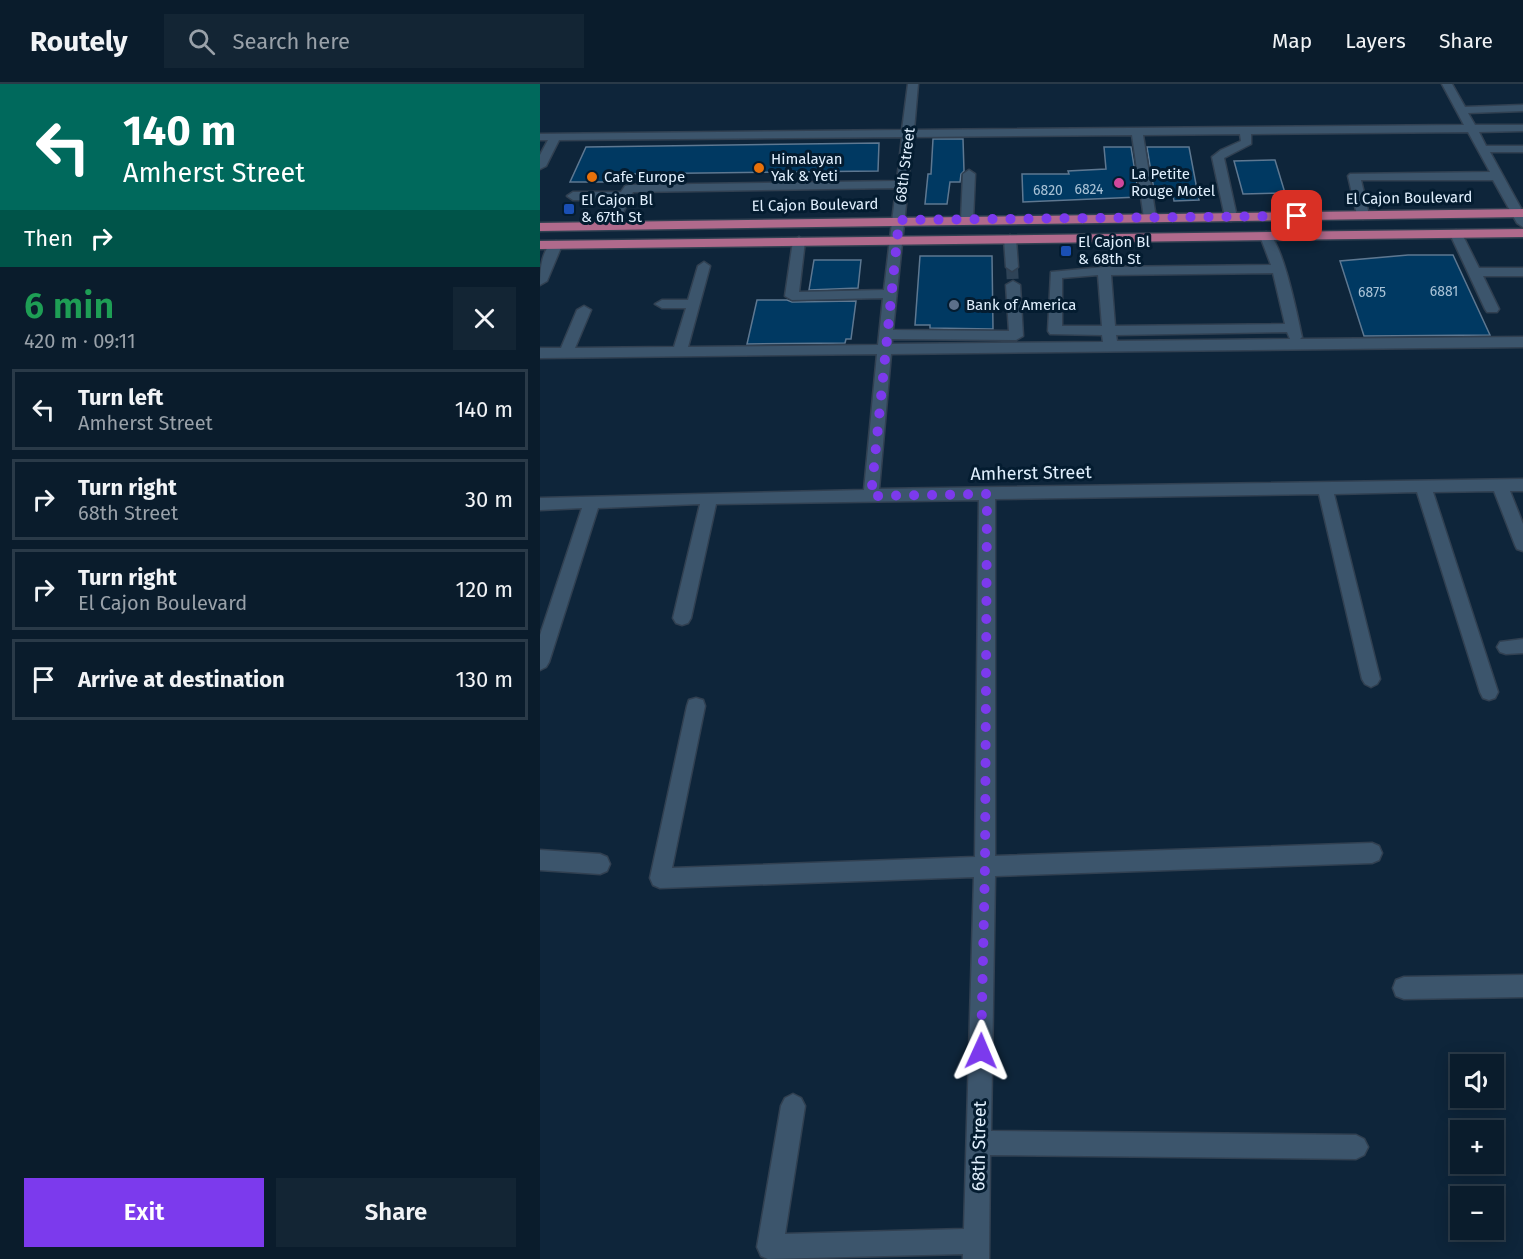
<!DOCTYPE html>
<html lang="en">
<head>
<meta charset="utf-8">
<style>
	:root { --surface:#0a1c2c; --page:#132534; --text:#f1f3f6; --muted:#99a1a9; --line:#2a3a48; --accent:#7c3aed }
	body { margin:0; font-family:"Fira Sans",sans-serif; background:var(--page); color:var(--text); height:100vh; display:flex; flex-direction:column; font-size:22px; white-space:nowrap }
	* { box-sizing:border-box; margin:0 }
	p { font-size:20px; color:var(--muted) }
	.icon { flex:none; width:33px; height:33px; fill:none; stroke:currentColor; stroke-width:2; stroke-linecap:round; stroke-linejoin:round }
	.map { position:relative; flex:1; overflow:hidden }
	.drawer { display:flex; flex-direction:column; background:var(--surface); width:540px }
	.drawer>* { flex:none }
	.hud { background:#00695c; color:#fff; overflow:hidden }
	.buttons { position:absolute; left:910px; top:970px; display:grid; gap:12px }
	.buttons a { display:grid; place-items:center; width:54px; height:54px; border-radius:0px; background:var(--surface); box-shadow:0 3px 15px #0003,0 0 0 2px var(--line); font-size:30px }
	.pin { position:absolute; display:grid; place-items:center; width:51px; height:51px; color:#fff; margin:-26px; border-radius:12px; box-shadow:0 3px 9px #0006 }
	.me { position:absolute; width:66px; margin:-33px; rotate:1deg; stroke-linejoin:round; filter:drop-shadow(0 0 4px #0008) }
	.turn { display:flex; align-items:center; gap:21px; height:126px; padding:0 24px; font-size:27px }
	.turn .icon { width:78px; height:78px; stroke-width:2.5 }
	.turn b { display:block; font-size:42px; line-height:51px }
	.then { display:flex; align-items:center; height:57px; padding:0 24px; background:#0003; gap:12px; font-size:22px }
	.round { display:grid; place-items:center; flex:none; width:63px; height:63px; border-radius:0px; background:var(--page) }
	.overview { display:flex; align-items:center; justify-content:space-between; height:102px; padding:0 24px }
	h1 { font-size:36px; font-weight:600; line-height:45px; color:#1e9e55 }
	.button { display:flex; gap:12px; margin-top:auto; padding:12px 24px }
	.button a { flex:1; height:69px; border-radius:0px; background:var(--accent); color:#fff; font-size:24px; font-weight:600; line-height:69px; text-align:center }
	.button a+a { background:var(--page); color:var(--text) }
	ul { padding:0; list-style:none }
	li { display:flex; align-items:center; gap:18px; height:81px; margin:0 12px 9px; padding:0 12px; border:3px solid var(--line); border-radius:0px }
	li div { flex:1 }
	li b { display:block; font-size:22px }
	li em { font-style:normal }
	header { display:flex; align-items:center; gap:36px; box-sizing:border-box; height:84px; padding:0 30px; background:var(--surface); border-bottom:2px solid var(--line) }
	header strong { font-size:28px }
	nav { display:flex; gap:33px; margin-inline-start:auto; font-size:21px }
	.search { width:420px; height:54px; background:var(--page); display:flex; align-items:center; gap:15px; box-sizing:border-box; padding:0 21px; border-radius:0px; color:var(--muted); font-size:22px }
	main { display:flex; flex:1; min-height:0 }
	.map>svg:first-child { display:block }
</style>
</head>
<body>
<header>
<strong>Routely</strong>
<div class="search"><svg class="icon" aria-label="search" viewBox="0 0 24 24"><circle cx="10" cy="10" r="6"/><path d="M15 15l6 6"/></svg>Search here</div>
<nav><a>Map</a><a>Layers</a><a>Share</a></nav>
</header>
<main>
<section class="drawer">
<div class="hud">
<div class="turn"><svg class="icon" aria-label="left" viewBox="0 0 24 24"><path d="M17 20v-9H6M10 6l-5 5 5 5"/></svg><div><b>140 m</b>Amherst Street</div></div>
<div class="then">Then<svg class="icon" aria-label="right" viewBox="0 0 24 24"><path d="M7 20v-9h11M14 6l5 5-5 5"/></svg></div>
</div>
<div class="overview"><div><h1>6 min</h1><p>420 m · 09:11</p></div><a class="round"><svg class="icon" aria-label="close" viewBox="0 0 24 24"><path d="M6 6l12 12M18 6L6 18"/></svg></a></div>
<ul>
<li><svg class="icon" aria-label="left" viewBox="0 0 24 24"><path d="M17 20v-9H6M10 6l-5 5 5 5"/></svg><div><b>Turn left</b><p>Amherst Street</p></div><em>140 m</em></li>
<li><svg class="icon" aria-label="right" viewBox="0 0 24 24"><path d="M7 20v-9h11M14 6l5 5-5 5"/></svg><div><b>Turn right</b><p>68th Street</p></div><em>30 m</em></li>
<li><svg class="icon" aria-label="right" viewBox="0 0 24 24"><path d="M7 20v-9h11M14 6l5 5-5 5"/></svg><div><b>Turn right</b><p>El Cajon Boulevard</p></div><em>120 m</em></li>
<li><svg class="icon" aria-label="arrive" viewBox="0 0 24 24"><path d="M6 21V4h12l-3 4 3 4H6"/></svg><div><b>Arrive at destination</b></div><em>130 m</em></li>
</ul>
<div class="button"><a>Exit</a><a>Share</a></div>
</section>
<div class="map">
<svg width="983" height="1175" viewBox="0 0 983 1175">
	<rect width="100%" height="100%" fill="#0e253a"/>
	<g fill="#003962" stroke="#5e7891" stroke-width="1.5">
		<polygon points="393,55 423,55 424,87 421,90 420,98 410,98 407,120 385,120 388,90 391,90"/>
		<polygon points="339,59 338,87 80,90 77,98 30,98 46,63"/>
		<polygon points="564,63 591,63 599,113 483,118 482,90 529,90 528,87 566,85"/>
		<polygon points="607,63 649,63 659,116 634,117 633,111 615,112"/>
		<polygon points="735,76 745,109 703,110 694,77"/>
		<polygon points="868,171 913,171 950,251 824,252 800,177"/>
		<polygon points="380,172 452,172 453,245 390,244 390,241 375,241"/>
		<polygon points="274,176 321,176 318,204 269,206"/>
		<polygon points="217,216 247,216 252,218 316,217 311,255 306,255 305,259 207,260"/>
	</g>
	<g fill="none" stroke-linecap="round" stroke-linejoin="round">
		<polyline stroke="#2e4357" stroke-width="12" stroke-dasharray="12 6" stroke-linecap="butt" points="472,183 473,201"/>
		<g stroke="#314051" stroke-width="3">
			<g id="minor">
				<path d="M368,0H378L374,46L924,41L902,0H912L925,23L983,21V27L928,29L935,41H983V47L939,48L946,62H983V68H950L983,128V143L977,139L953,96H821L829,131L823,135L817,131L808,92L810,90L950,88L928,48L711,50V60L684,74L697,133L691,137L685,133L672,73L681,66L701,57L700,50L603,51L616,134L610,138L604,134L592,51L373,53L353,246L469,247L466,201L473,197L480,201L483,252L476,256L352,255V260L563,258L562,251L510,250L508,247L511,188L564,183L731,181L720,152L726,148C742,153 758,235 762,253L760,255L983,253V263L351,270L339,405L983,395V407H970L983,440V467L977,465L975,461L954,407L893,408L958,608L955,614L949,616L943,614L940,608L877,408L794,410L840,595L837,600L831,603L825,600L822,595L779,410L455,415V772L832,759L839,762L842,769L839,776L832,779L455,792L451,1047L816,1051L824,1055L828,1063L824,1071L816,1075L450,1071L449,1175H423V1170L228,1175L221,1172L217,1163L241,1022L245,1014L253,1010L261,1014L265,1022L245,1150L424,1145L434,793L120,804L113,801L110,794L147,622L149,616L156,614L163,616L165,622L132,784L435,773L439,416L176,420L151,534L148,539L142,541L136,539L133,534L160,420L58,424L9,578L6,583L0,586V551L42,424L0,426V414L324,406L337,270L0,274V264H21L37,226L44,222L51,226L35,264L134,263L146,224H122L115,220L122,216H148L158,182L164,178L170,182L148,263L338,261L343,214L252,216L245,212L253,157L259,153L265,157L259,208L344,206L356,104L93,108L77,141L71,145L65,141L78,116H33L27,112L33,108H81L85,102L89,101L357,97L362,53L19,56L6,82L0,85V71L8,56H0V50L362,46ZM733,189L745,240L575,242L571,191ZM558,191L562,242H522V194ZM747,248L750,255L577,257L576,251Z"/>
				<polygon points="429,86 435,90 433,136 427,140 421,136 423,90"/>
				<polygon points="916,146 922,150 939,184 983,184 983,192 943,192 959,225 957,228 947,228 945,225 910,150"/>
				<polygon points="470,151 476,155 478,183 472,187 466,183 464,155"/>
				<path d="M16,157L22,161L7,197L0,201C0,188 1,162 16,157Z"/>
				<polygon points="983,555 983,569 966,570 960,568 957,563 960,558"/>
				<polygon points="0,766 60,770 67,773 70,780 67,787 60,790 0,786"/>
				<polygon points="983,891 983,913 864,915 856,912 853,904 856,896 864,893"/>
			</g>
		</g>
		<g stroke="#314051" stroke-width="3">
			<g id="major">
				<polygon points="983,125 983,133 0,147 0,139"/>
				<polygon points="983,145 983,153 0,165 0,157"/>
			</g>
		</g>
		<use href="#minor" fill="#3c556c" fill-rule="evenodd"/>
		<use href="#major" fill="#b06a8c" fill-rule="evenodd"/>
	</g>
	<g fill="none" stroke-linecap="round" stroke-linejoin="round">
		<polyline stroke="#7c3aed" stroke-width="10" stroke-dasharray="0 18" points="441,967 445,782 447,410 331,412 359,136 757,132"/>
	</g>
	<g fill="#e8710a" stroke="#041c30" stroke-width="2">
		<circle cx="219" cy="84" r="6"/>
		<circle cx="52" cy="93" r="6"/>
	</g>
	<circle fill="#d1479c" stroke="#041c30" stroke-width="2" cx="579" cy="99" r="6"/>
	<g fill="#1a4fb4" stroke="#041c30" stroke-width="2">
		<rect x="23" y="119" width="12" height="12" rx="3"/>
		<rect x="520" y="161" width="12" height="12" rx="3"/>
	</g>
	<circle fill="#5c6f8a" stroke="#041c30" stroke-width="2" cx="414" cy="221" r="6"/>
	<g text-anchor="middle" stroke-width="6" stroke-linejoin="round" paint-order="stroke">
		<g font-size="14" fill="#a8c2d6">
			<text x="549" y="110">6824</text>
			<text x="508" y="111">6820</text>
			<text x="904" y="212">6881</text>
			<text x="832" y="213">6875</text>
		</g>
		<g font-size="15" fill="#e0effd" stroke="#041c30" text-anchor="start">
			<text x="231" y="80">Himalayan<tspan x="231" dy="17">Yak &amp; Yeti</tspan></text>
			<text x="591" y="95">La Petite<tspan x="591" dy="17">Rouge Motel</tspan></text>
			<text x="64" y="98">Cafe Europe</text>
			<text x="41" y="121">El Cajon Bl<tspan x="41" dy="17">&amp; 67th St</tspan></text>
			<text x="538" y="163">El Cajon Bl<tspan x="538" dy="17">&amp; 68th St</tspan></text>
			<text x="426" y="226">Bank of America</text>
		</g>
		<g font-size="15" fill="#e0effd" stroke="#041c30">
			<text transform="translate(365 81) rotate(-83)" y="5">68th Street</text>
			<text transform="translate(869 114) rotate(-1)" y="5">El Cajon Boulevard</text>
			<text transform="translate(275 121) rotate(-1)" y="5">El Cajon Boulevard</text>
		</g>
		<g font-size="18" fill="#e0effd" stroke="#041c30">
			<text transform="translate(491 389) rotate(-1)" y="6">Amherst Street</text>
			<text transform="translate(439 1062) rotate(-89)" y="6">68th Street</text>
		</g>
	</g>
</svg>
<div class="buttons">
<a><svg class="icon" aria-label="sound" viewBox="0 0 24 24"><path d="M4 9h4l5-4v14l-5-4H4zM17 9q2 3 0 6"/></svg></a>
<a>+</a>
<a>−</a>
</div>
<div class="pin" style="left:757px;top:132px;background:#d93025"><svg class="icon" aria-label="arrive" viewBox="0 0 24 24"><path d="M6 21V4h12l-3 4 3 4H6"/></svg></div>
<svg class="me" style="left:441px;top:967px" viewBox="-20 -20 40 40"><path d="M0-17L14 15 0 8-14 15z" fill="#7c3aed" stroke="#fff" stroke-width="4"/></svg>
</div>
</main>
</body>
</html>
